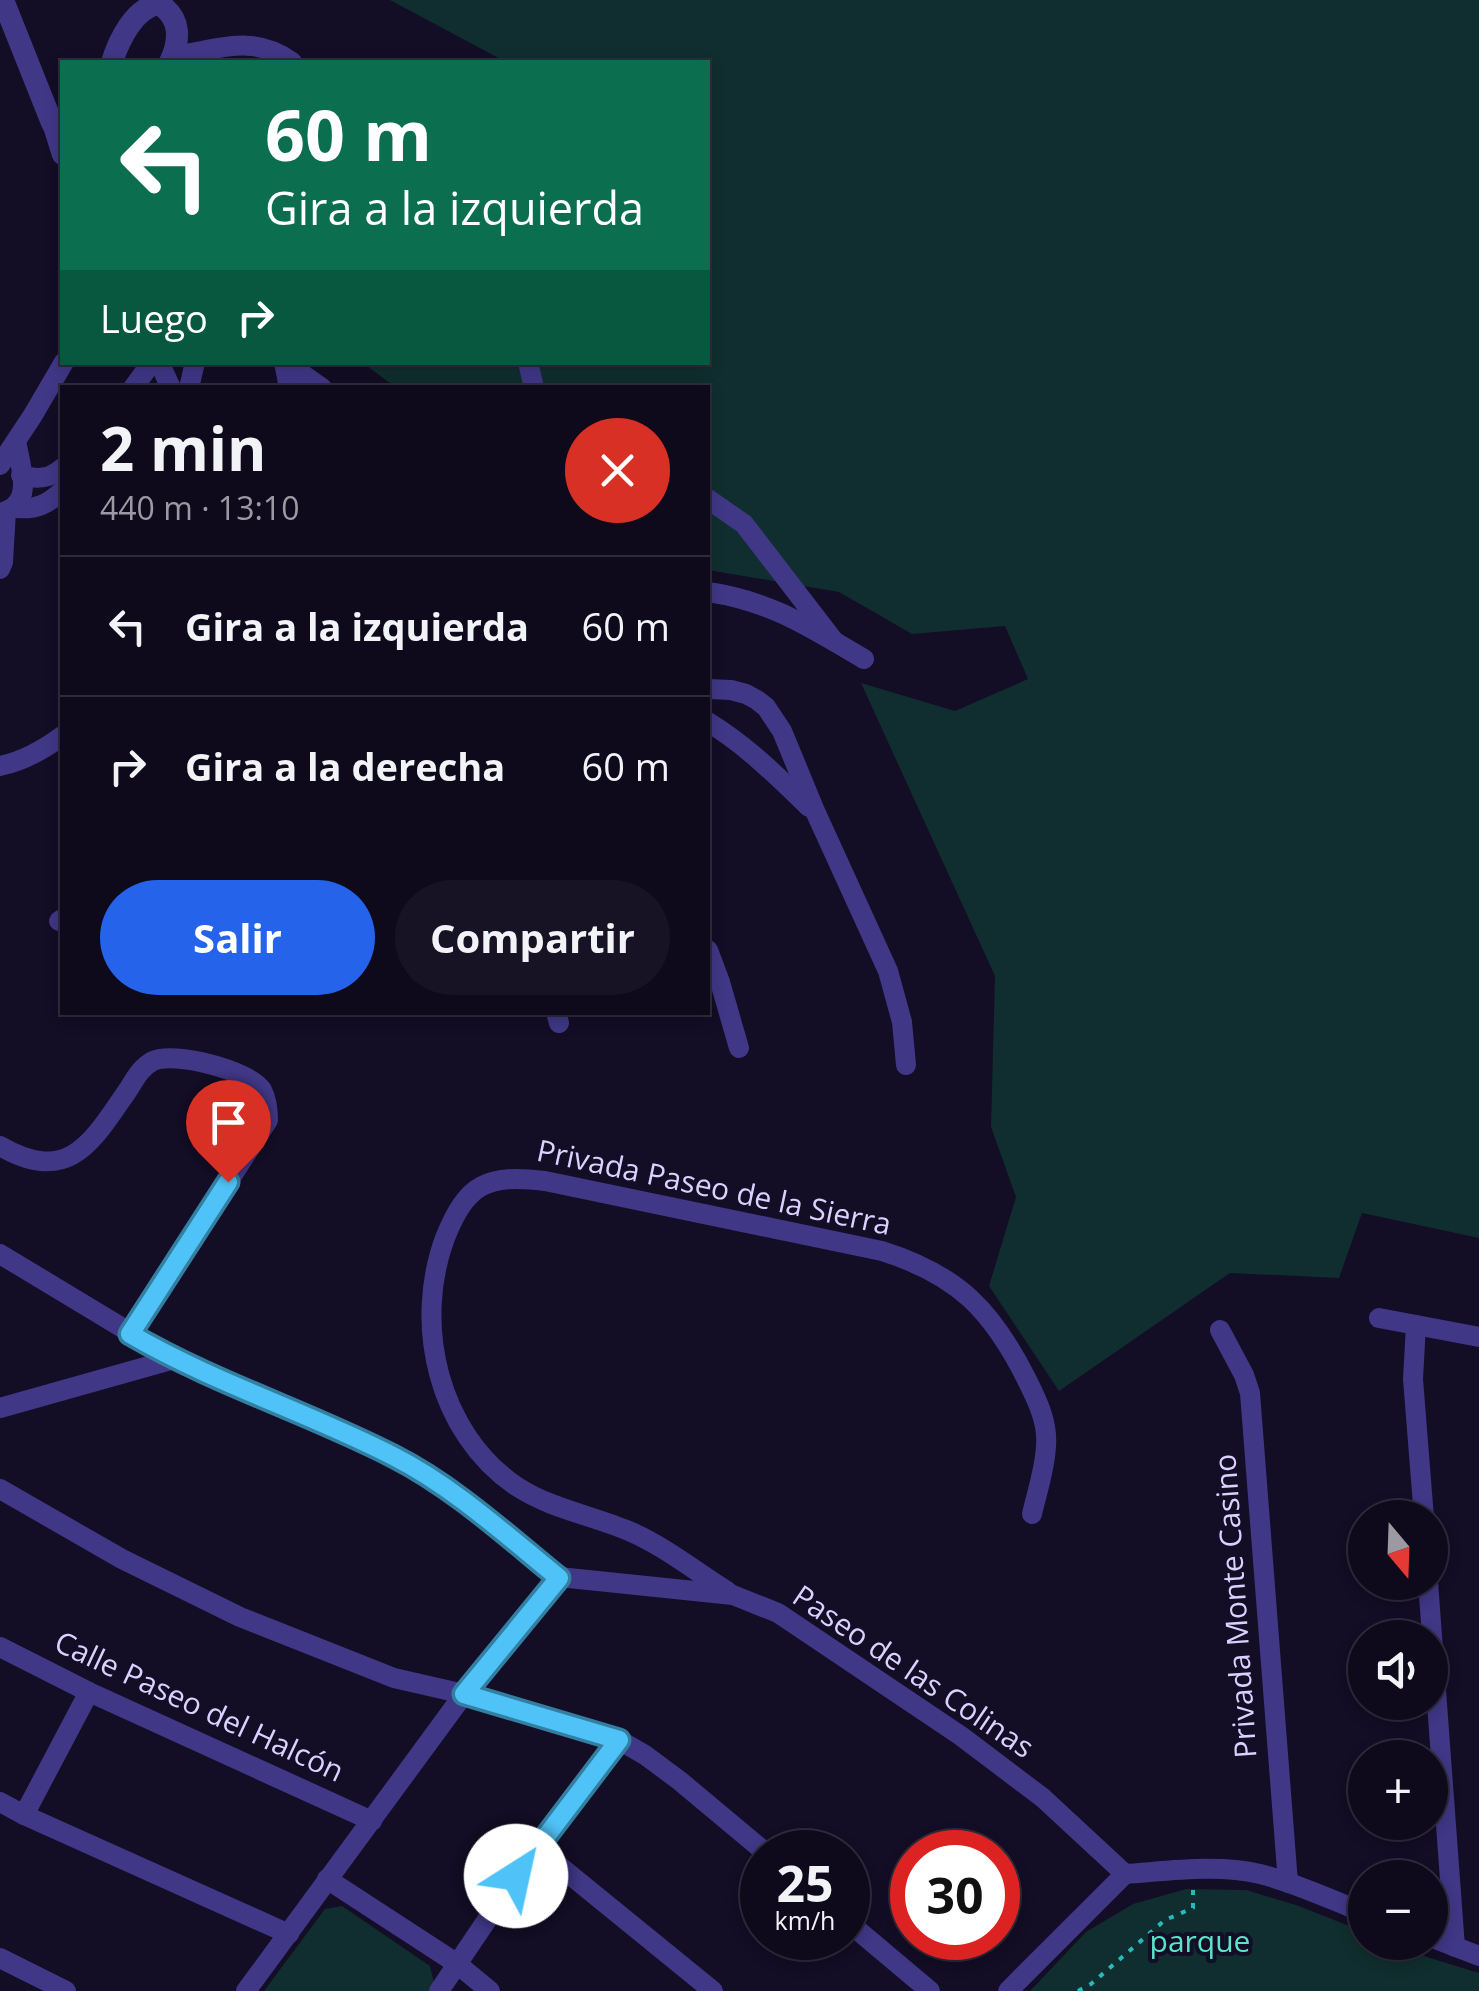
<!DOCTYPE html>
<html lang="es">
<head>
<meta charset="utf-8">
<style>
	:root { --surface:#0e0a1c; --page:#171325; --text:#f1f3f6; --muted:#9b9aa3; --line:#2e2b3b; --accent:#2563eb }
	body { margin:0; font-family:"Open Sans",sans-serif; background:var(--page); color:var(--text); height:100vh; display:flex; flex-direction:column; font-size:38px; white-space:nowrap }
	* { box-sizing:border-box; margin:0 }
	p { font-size:32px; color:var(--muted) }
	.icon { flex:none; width:55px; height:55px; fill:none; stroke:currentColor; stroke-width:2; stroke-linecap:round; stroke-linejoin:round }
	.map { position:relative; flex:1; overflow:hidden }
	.side { position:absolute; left:60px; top:385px; width:650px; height:630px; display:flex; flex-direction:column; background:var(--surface); border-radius:0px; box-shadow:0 5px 15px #0003,0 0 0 2px var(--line) }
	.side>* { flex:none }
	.guide { position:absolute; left:60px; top:60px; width:650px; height:305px; border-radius:0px; box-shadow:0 5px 15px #0003,0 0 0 2px var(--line); background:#0b6e4f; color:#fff; overflow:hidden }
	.needle { width:65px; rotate:161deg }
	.fabs { position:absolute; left:1348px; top:1500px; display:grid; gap:20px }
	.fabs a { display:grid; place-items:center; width:100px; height:100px; border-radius:50%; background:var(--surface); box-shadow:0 5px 15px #0003,0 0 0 2px var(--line); font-size:50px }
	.speed { position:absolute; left:740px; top:1830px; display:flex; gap:20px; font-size:50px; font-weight:700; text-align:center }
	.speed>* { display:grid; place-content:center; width:130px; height:130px; border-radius:50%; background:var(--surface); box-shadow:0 5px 15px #0003,0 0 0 2px var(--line); line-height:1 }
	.speed small { font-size:25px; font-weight:400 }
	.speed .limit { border:15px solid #d22; background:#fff; color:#111 }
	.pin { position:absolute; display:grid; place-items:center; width:85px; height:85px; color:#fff; margin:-102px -42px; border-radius:50% 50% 50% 0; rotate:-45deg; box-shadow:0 0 10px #0007 }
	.pin .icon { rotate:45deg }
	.me { position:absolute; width:110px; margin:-55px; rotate:35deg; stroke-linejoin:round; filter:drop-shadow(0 0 8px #0008) }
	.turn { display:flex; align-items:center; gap:35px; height:210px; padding:0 40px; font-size:45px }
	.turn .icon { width:130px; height:130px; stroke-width:2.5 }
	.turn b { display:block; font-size:70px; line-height:85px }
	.then { display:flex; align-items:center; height:95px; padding:0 40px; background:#0003; gap:20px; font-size:38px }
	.round { display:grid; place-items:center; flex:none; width:105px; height:105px; border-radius:52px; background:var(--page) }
	.head { display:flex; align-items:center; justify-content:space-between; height:170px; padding:0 40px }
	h1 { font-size:60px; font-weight:700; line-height:75px }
	.button { display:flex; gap:20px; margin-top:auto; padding:20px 40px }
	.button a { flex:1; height:115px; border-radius:60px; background:var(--accent); color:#fff; font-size:40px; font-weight:700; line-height:115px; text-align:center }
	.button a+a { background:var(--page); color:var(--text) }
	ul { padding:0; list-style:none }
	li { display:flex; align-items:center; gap:30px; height:140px; padding:0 40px; border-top:2px solid var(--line) }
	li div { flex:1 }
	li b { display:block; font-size:38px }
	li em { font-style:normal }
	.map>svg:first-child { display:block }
</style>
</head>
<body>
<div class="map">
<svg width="1479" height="1991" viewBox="0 0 1479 1991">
	<rect width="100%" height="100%" fill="#130d25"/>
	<g fill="#102e2f">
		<polygon points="390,0 1479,0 1479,1238 1362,1213 1339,1278 1230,1273 1059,1391 989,1286 1016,1197 991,1127 995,976 861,683 955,711 1028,679 1005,626 912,634 839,592 708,570 708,388 395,387 363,363 708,362 708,62 506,62"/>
		<polygon points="1186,1889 1246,1890 1296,1905 1365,1932 1365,1942 1391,1943 1427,1957 1479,1973 1479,1991 1030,1991 1086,1932 1133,1904"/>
		<polygon points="342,1906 430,1966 435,1987 432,1991 264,1991 325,1909"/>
	</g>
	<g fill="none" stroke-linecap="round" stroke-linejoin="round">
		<polyline stroke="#2ab9bb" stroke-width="4" stroke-dasharray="5 8" stroke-linecap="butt" points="1078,1991 1091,1984 1165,1920 1193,1908 1193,1887"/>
		<g stroke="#403786" stroke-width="20">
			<path d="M174,56C217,50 253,33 292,62"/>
			<polyline points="52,123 62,155"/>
			<polyline points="159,362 171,388"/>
			<polyline points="284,362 289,388"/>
			<polyline points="285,362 322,388"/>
			<polyline points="528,362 534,388"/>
			<polyline points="133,388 152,362"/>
			<polyline points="189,388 195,362"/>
			<polyline points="0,465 33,415 64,362"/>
			<path d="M21,475C37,480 50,479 62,468"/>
			<polyline points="708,499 744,524 834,641"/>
			<path d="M16,508C36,510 48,504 62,491"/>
			<path d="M6,511C34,502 20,464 16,441"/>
			<polyline points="0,569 3,562 6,511"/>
			<path d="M708,592C771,601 811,628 864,659"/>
			<polyline points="708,689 731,690 746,694 757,700 766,707 782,731 815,811 888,971 902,1022 906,1065"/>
			<path d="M708,722C746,745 777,776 809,807"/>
			<path d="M0,766C24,761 43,750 62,736"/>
			<polyline points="59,921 62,919"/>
			<polyline points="708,950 720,982 739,1048"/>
			<polyline points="556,1012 559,1023"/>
			<path d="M0,1146C69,1186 92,1142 128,1090C135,1079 141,1067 153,1061C173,1051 249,1070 262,1090C267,1100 268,1110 268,1120L130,1334"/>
			<path d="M0,1254L174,1359L394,1456L466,1503L559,1577L733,1595L778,1613L961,1736L1043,1798L1125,1874C1169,1871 1217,1864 1260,1874C1296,1883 1331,1900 1365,1913"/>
			<polyline points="1379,1318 1479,1337"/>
			<polyline points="1416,1325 1413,1379 1424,1518"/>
			<polyline points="1220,1330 1244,1375 1250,1393 1288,1883"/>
			<polyline points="0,1408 174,1359"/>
			<polyline points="0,1489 122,1559 240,1617 394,1678 464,1694 619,1740 645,1755 680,1781 765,1852"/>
			<polyline points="1428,1582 1455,1947"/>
			<path d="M727,1591C695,1571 664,1546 629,1531C591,1515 551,1509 516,1486C438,1433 413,1324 445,1238C467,1183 487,1174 545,1181L882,1251C958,1275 992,1310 1027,1380C1037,1400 1048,1422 1046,1446C1045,1469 1037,1492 1032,1514"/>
			<polyline points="0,1647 89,1692 372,1821"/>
			<polyline points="0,1802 24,1815 289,1934"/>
			<polyline points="24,1815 89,1692"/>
			<polyline points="536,1847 713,1991"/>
			<polyline points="327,1879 456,1963 490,1991"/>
			<polyline points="848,1922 930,1991"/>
			<polyline points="1430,1937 1479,1956"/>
			<polyline points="0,1958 66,1991"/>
			<polyline points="246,1991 464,1694 559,1577"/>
			<polyline points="439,1991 536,1847 619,1740"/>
			<polyline points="1008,1991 1125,1874"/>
		</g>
		<g stroke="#403786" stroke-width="22">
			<polyline points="3,0 52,123 62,124"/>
			<path d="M112,62C119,40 134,8 159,4C182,18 180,41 170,62"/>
		</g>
	</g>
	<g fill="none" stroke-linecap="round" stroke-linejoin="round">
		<g stroke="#337fa1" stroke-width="25">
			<path id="route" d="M228,1182L130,1334C214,1383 307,1412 393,1456C454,1487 506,1535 559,1578L464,1694L619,1740L516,1876"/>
		</g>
		<use href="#route" stroke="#4fc3f7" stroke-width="18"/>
	</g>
	<g text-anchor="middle" stroke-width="8" stroke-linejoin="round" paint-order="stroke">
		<g font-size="30" fill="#dad1ff" stroke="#130d25">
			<text transform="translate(714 1188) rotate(12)" y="10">Privada Paseo de la Sierra</text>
			<text transform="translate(1236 1606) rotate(-94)" y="10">Privada Monte Casino</text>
			<text transform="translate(913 1672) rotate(34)" y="10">Paseo de las Colinas</text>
			<text transform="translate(199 1707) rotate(25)" y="10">Calle Paseo del Halcón</text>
		</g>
		<g font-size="30" fill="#58e4cc" stroke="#130d25">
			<text x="1200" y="1952">parque</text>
		</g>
	</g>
</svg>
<div class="fabs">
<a><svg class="needle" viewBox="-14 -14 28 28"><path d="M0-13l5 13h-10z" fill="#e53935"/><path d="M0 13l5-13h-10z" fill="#9b9aa3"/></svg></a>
<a><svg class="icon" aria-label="sound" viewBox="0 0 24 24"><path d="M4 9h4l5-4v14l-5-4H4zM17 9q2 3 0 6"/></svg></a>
<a>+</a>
<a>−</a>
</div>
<div class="speed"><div>25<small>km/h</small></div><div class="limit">30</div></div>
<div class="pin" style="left:228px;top:1182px;background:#d93025"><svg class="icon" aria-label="arrive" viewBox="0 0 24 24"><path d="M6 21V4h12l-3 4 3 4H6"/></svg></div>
<svg class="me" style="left:516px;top:1876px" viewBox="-20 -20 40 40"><circle r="19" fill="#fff"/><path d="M0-13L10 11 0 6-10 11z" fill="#4fc3f7"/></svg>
<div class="guide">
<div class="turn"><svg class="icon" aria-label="left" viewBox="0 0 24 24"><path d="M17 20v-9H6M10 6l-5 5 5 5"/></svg><div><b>60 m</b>Gira a la izquierda</div></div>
<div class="then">Luego<svg class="icon" aria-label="right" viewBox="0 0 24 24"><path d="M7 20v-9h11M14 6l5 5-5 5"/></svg></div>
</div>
<section class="side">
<div class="head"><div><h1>2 min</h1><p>440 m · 13:10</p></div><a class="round" style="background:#d93025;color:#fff"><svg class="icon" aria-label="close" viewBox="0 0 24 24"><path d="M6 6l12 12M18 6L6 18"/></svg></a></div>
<ul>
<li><svg class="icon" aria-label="left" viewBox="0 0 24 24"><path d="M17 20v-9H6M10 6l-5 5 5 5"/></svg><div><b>Gira a la izquierda</b></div><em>60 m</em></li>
<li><svg class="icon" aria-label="right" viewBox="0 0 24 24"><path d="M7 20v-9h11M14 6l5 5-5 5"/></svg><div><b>Gira a la derecha</b></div><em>60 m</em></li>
</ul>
<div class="button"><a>Salir</a><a>Compartir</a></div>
</section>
</div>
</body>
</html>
